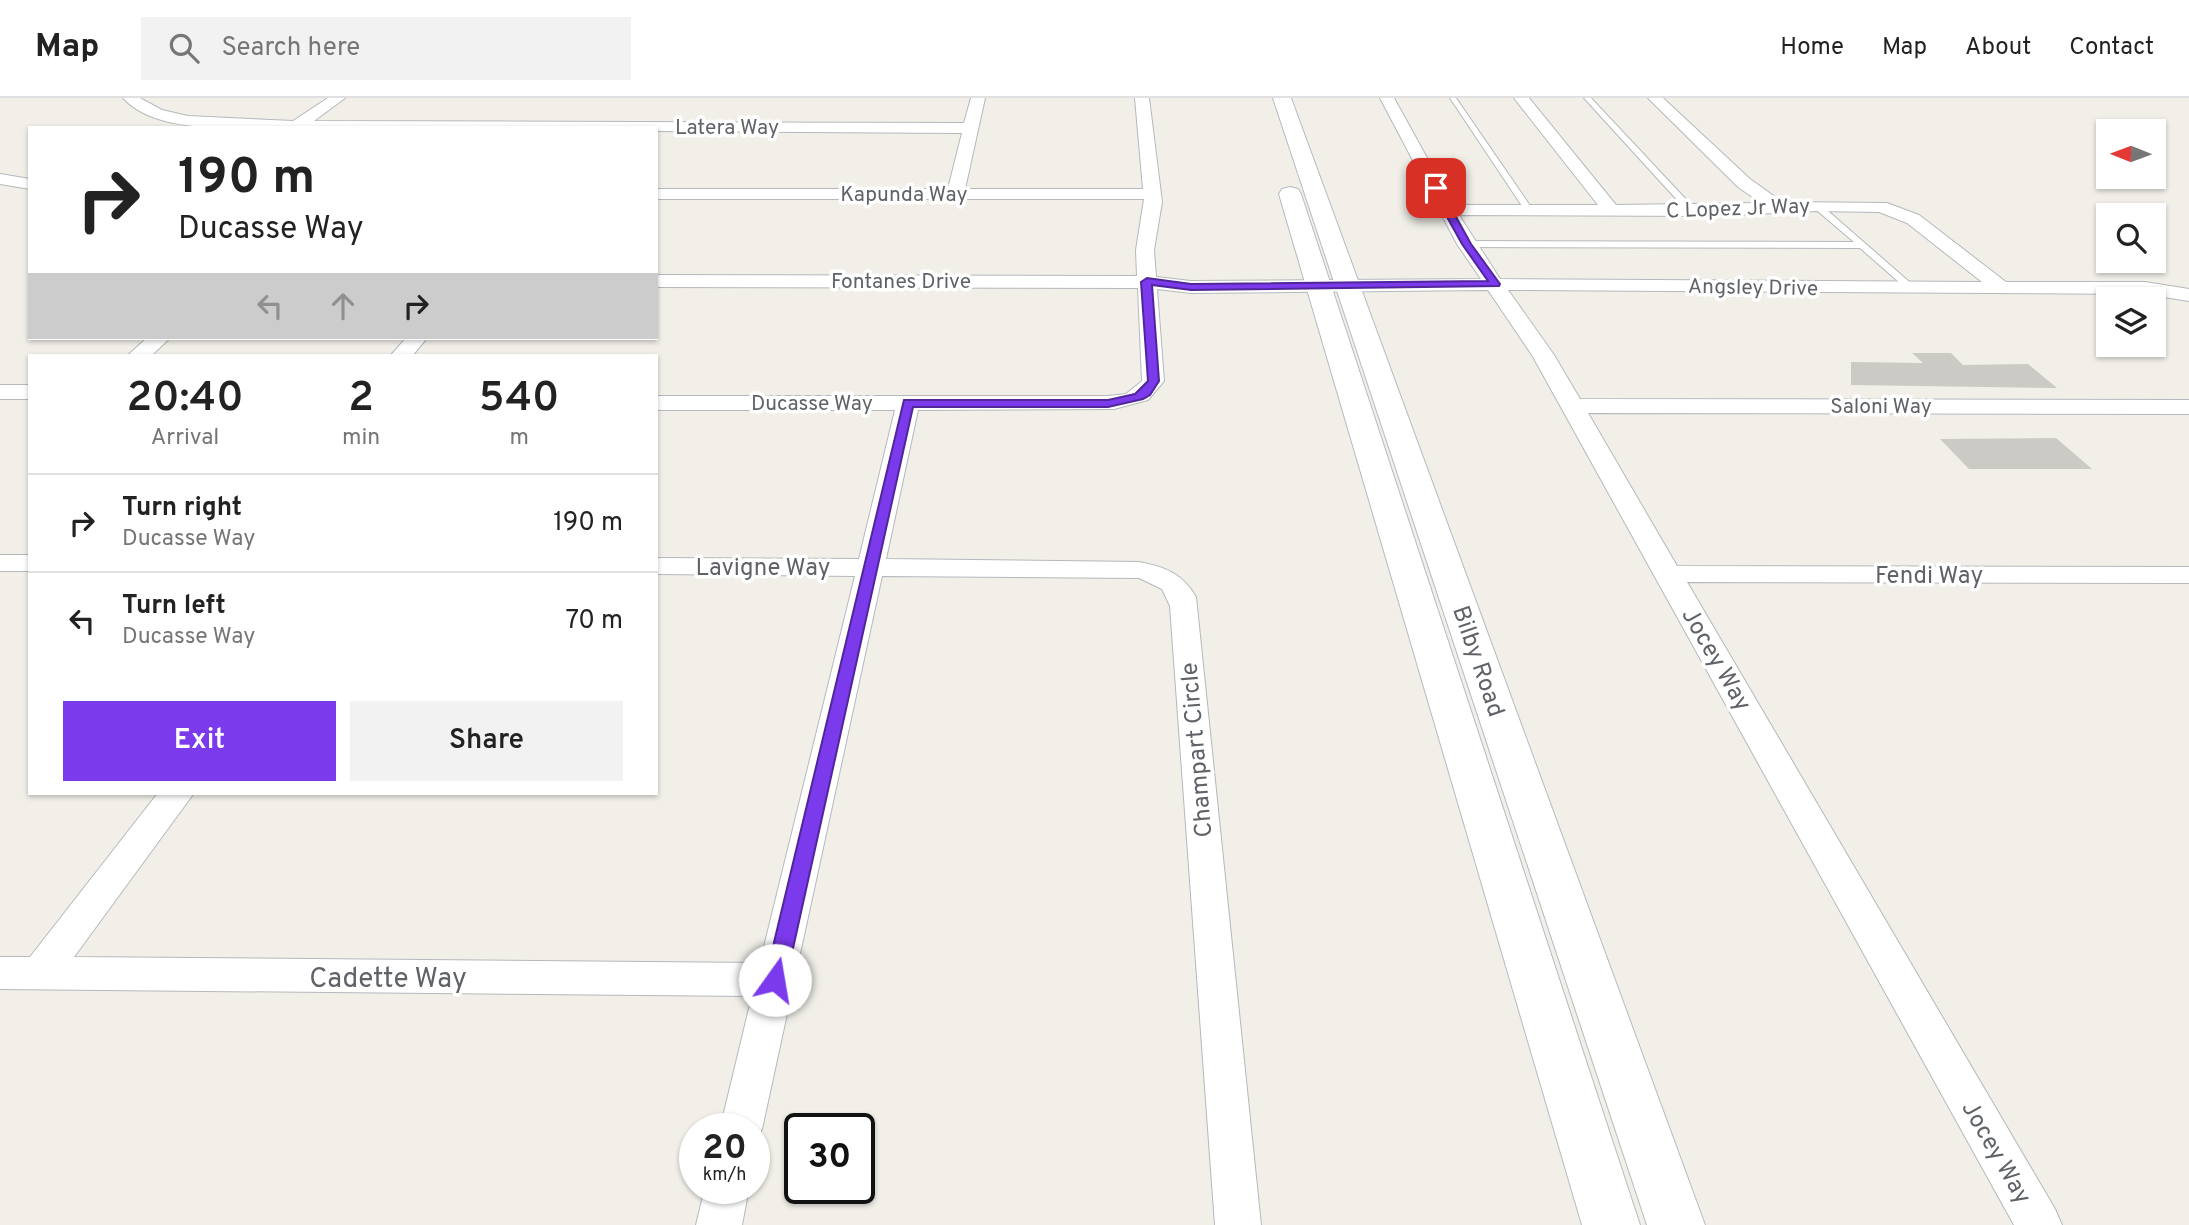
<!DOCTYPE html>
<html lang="en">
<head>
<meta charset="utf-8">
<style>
	:root { --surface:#fff; --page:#f2f2f2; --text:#222; --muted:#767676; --line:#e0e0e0; --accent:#7c3aed }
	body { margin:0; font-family:Overpass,sans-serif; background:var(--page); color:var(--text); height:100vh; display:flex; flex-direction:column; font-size:26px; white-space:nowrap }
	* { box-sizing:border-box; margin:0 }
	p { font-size:23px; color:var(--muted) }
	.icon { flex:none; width:38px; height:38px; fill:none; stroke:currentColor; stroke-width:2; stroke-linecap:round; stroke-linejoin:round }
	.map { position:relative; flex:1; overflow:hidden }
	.panel { position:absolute; left:28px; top:256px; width:630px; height:441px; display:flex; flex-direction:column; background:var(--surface); border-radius:0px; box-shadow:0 2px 5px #0004 }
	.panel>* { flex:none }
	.top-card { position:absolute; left:28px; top:28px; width:630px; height:214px; border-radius:0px; box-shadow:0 2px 5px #0004; background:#fff; color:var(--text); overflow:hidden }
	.needle { width:46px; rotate:271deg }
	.fabs { position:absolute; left:2096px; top:21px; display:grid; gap:14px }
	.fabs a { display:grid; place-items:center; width:70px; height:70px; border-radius:0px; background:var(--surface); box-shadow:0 2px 5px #0004; font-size:35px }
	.speed { position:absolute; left:679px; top:1015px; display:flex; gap:14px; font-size:35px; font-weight:700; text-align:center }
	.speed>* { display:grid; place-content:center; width:91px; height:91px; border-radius:50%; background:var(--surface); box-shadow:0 2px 5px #0004; line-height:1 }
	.speed small { font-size:18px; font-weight:400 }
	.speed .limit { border:4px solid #111; border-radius:10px; background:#fff; color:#111 }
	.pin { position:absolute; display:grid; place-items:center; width:60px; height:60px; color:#fff; margin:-30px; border-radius:14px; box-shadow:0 4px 10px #0006 }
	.me { position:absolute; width:77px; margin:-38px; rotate:13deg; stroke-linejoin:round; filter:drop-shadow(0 0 5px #0008) }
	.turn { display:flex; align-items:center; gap:24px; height:147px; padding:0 35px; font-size:32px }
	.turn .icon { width:91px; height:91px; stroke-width:2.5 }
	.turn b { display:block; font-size:49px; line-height:60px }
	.lanes { display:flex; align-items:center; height:66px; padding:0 35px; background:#0003; justify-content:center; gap:35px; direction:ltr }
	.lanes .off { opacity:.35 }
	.eta { display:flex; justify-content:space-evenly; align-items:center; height:119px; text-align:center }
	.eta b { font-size:42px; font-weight:600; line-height:49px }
	.action { display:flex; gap:14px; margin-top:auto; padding:14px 35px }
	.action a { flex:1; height:80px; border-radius:0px; background:var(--accent); color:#fff; font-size:28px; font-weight:600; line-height:80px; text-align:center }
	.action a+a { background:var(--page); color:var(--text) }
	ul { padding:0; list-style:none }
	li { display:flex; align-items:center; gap:21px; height:98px; padding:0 35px; border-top:2px solid var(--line) }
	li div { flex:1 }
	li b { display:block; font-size:26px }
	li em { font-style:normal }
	header { display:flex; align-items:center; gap:42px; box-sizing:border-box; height:98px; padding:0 35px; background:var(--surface); border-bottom:2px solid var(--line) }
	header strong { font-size:33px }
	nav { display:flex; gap:38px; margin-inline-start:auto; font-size:24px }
	.search { width:490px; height:63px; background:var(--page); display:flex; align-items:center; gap:18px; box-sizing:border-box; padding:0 24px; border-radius:0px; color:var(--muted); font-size:26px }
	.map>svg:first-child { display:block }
</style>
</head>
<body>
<header>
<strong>Map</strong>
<div class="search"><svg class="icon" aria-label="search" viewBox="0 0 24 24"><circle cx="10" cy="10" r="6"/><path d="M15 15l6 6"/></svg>Search here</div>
<nav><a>Home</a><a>Map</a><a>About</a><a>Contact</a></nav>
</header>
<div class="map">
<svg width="2189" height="1127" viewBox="0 0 2189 1127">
	<rect width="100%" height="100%" fill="#f1efe8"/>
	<g fill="#cccac5">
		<polygon points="1912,255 1951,255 1963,267 2028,266 2057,290 1851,287 1851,264 1923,265"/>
		<polygon points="2056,340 2092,371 1969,371 1940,341"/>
	</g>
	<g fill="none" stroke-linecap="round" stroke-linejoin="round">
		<g stroke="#b5b8bc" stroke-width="2">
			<g id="lane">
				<polygon points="1450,0 1456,0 1533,112 1532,114 1526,114"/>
				<polygon points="1584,0 1591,0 1695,111 1695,115 1689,115"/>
				<polygon points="1814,106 1820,106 1914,188 1914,192 1908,192 1860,150 1466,149 1462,146 1466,143 1854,144 1814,110"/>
			</g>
		</g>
		<g stroke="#b5b8bc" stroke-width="2">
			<g id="street">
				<path d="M123,0H140L162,12L188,18L293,23L328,0H345L314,23L964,25L971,0H985L965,91H1143L1135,0H1149L1162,104L1154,152L1156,179L1191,183L1481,181L1457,146L1380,0H1394L1453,107H1598L1514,0H1529L1616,107L1761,105L1738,89L1648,0H1663L1750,81L1782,104L1887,105L1919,117L2006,184H2145L2189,191V203L2145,196L1508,192L1554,257L1580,301L2189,302V316L1588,315L1677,468L2189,469V485L1687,484L2055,1111L2062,1127H2014L1532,257L1488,192L1191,195L1157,191L1164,283L1148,302L1114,311L918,312L886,461L1139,464C1165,469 1182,475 1196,499L1261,1127H1215L1170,508L1162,491L1139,480L882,478L762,1031L754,1046V1031H720L752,898L0,891V859H30L158,695H194L74,859L760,865L855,478L656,476V460L859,461L895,312H656V298H1108L1126,296L1142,283L1138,190L656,189V177L1137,178L1136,152L1144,101H656V91H948L962,35L656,33V30H215C185,28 145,24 123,0ZM1817,113L1879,114L1907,125L1982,184L1500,181L1459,117L1711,118Z"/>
				<polygon points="0,76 30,81 30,91 0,86"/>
				<polygon points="147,240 170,240 152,257 128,257"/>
				<polygon points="406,240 427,240 413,257 391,257"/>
				<rect x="0" y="287" width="30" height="14"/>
				<rect x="0" y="457" width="30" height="16"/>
				<polygon points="705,1090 749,1090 742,1127 696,1127"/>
			</g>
		</g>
		<g stroke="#b6babf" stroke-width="2">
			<g id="secondary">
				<polygon points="1273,0 1291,0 1705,1127 1647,1127"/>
				<polygon points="1290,89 1298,91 1301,96 1640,1127 1582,1127 1279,96 1282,91"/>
			</g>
		</g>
		<use href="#lane" fill="#fff" fill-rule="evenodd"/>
		<use href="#street" fill="#fff" fill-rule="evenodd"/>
		<use href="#secondary" fill="#fff" fill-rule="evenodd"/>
	</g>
	<polygon fill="#7c3aed" stroke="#51269a" stroke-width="2" points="1436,87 1440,90 1471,146 1500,186 1499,188 1191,192 1152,187 1159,283 1150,297 1143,301 1108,309 913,309 786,882 783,888 775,891 768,888 765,882 904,302 1108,302 1135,296 1148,283 1141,184 1147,180 1191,186 1488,183 1462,146 1431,90"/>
	<g text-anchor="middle" stroke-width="7" stroke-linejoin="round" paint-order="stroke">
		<g font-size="21" fill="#5f6368" stroke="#fff">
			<text x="727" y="36">Latera Way</text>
			<text x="904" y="103">Kapunda Way</text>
			<text transform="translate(1738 110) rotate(-2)" y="7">C Lopez Jr Way</text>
			<text x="901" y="190">Fontanes Drive</text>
			<text transform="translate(1753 189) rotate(1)" y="7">Angsley Drive</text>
			<text x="812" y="312">Ducasse Way</text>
			<text x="1881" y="315">Saloni Way</text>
		</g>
		<g font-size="24" fill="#5f6368" stroke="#fff">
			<text x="763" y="477">Lavigne Way</text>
			<text x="1929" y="485">Fendi Way</text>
			<text transform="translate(1717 561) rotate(60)" y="8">Jocey Way</text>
			<text transform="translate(1479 563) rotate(71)" y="8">Bilby Road</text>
			<text transform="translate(1196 652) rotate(-95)" y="8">Champart Circle</text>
			<text transform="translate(1997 1054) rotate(60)" y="8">Jocey Way</text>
		</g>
		<g font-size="28" fill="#5f6368" stroke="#fff">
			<text x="388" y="889">Cadette Way</text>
		</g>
	</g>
</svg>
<div class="fabs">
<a><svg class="needle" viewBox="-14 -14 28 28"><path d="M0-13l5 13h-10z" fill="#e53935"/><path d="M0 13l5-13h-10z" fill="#767676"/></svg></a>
<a><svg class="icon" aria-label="search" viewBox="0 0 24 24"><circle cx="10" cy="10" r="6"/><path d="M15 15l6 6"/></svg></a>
<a><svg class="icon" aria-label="layers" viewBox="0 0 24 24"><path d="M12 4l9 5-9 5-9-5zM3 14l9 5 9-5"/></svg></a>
</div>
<div class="speed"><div>20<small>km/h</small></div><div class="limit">30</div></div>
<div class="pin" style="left:1436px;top:90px;background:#d93025"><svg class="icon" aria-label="arrive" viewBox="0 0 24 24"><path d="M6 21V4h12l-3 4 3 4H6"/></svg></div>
<svg class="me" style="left:775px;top:882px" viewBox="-20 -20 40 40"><circle r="19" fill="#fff"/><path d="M0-13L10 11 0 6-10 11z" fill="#7c3aed"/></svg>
<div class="top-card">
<div class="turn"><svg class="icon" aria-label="right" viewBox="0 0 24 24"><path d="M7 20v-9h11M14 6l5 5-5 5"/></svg><div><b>190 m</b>Ducasse Way</div></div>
<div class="lanes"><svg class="icon off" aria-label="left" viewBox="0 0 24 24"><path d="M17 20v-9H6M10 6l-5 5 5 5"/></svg><svg class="icon off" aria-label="ahead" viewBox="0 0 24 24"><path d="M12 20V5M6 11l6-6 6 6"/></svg><svg class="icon" aria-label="right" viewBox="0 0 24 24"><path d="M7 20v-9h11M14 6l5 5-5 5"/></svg></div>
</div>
<section class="panel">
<div class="eta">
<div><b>20:40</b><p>Arrival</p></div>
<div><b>2</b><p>min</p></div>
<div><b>540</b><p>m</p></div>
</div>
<ul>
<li><svg class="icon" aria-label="right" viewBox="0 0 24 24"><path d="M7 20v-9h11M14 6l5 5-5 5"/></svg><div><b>Turn right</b><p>Ducasse Way</p></div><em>190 m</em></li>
<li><svg class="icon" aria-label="left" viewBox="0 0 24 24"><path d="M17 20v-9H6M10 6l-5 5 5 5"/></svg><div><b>Turn left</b><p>Ducasse Way</p></div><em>70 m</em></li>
</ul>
<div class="action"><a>Exit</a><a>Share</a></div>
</section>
</div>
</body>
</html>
